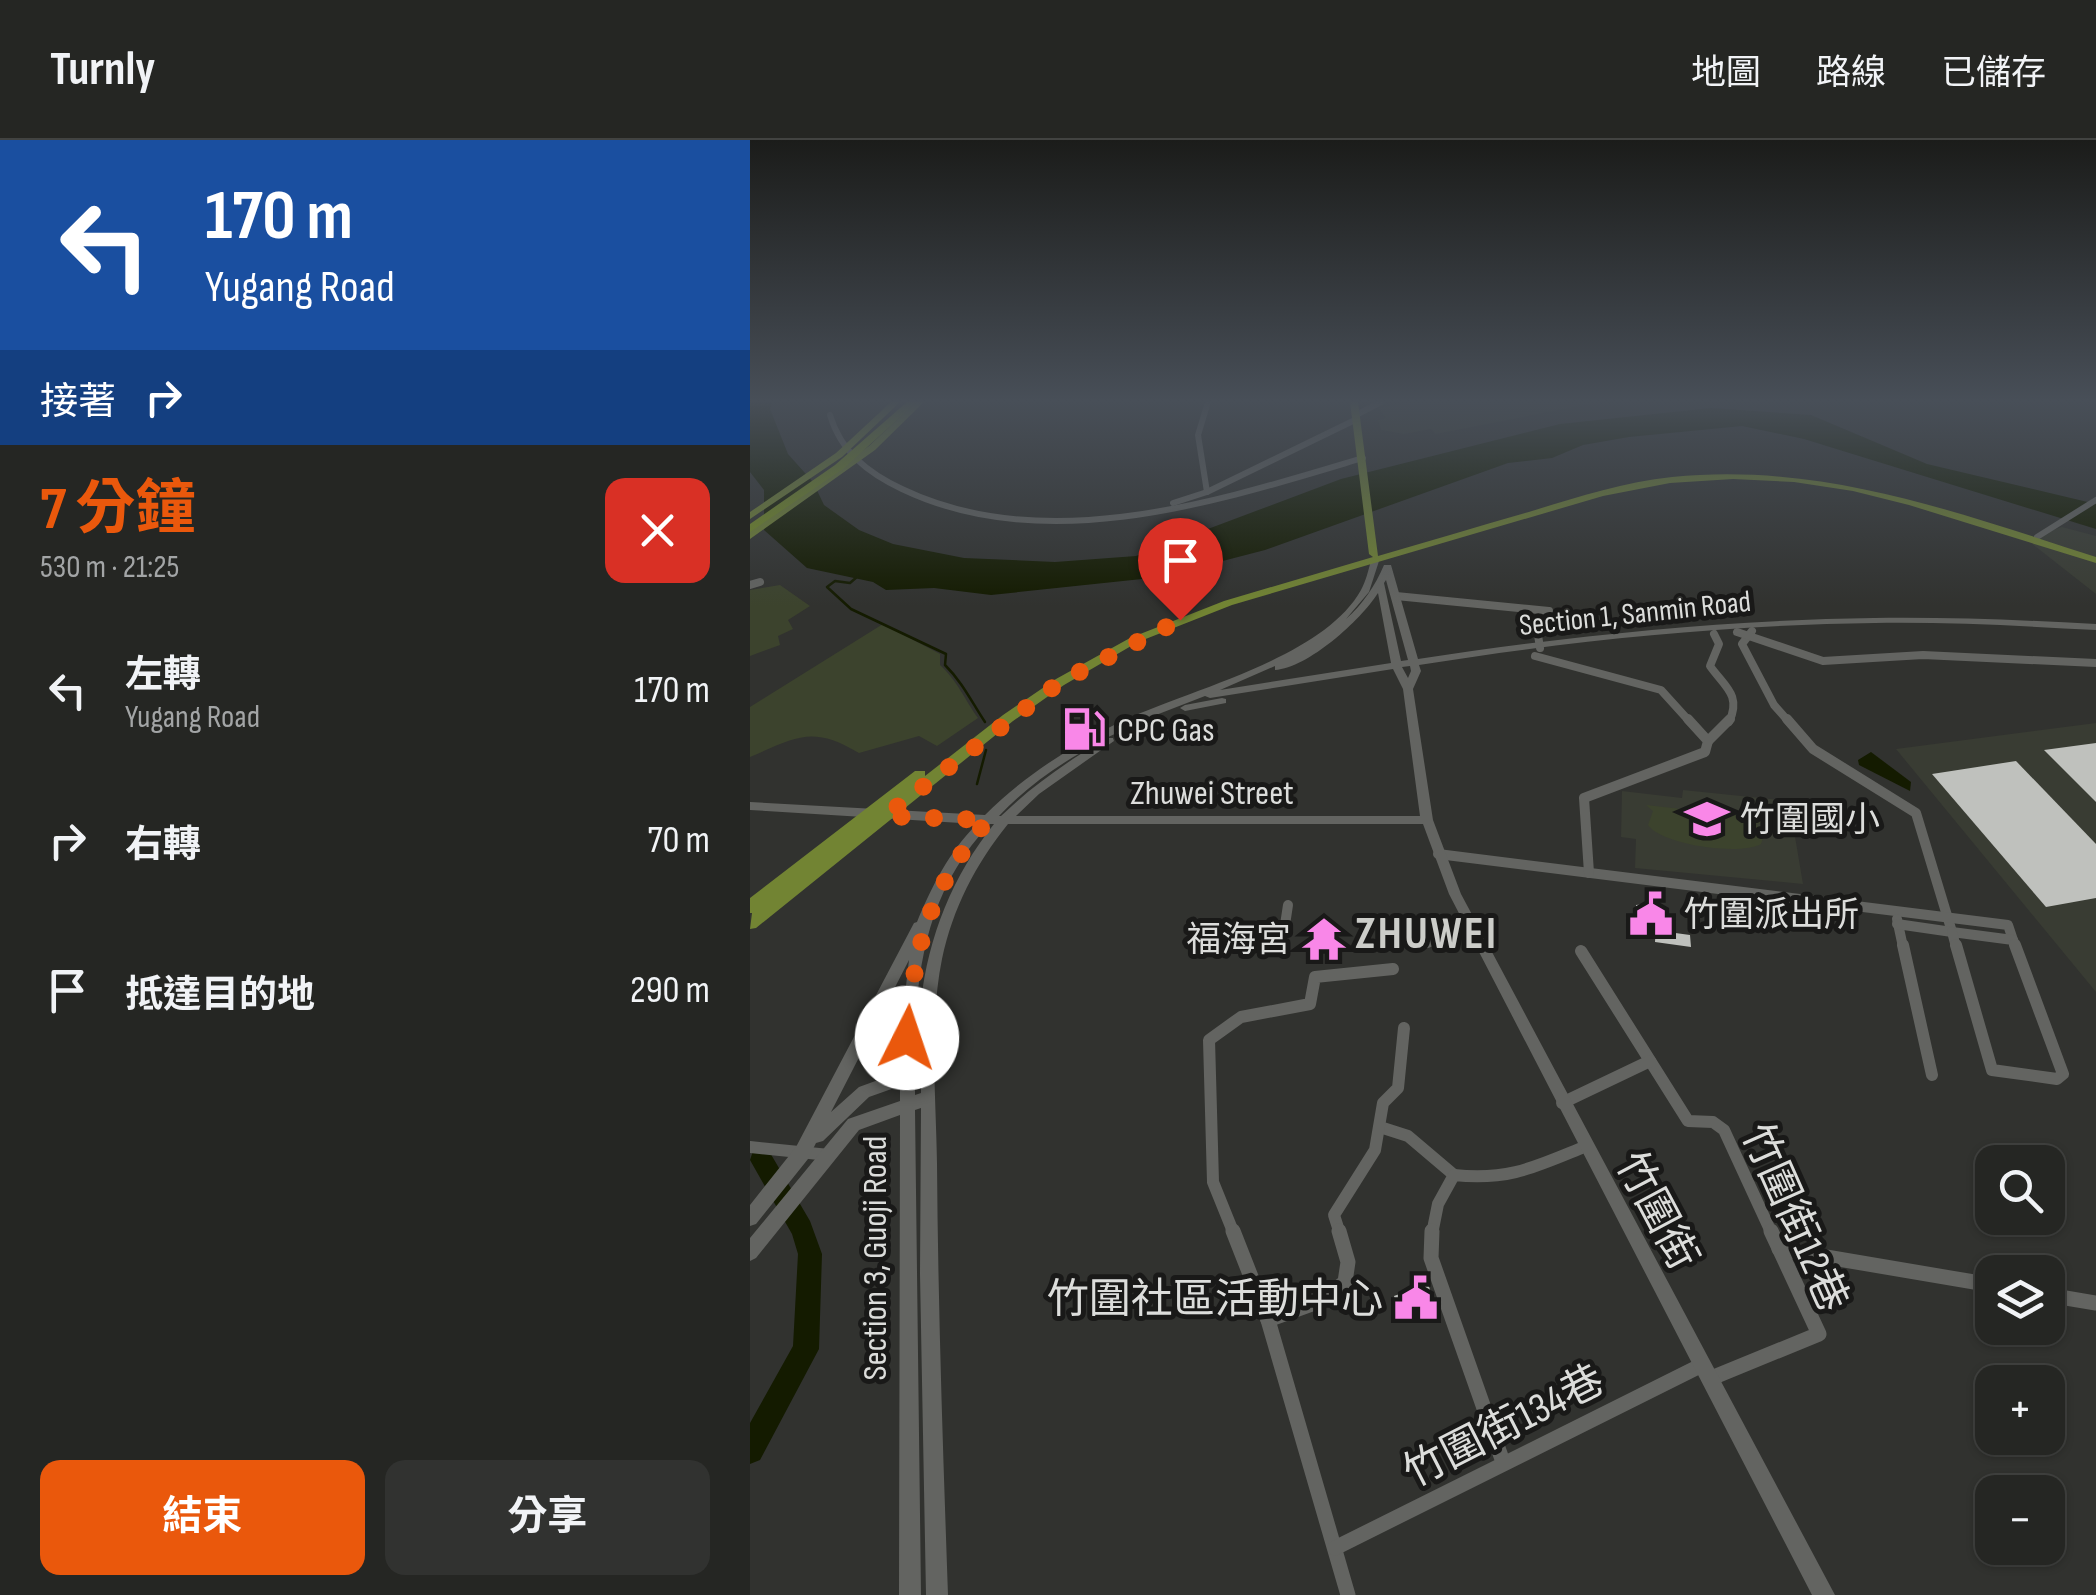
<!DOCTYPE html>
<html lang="zh-TW">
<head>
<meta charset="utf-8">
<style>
	:root { --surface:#252623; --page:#313230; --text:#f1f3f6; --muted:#a3a5a6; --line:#424341; --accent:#ea580c }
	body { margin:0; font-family:"Sofia Sans Condensed","Noto Sans TC",sans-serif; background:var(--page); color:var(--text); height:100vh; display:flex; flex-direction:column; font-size:38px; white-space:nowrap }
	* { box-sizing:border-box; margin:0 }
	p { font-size:32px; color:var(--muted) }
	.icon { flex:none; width:55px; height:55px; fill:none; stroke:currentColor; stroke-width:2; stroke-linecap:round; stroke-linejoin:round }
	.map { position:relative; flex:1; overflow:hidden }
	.side { display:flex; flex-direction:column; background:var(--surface); width:750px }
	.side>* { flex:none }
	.guide { background:#1a4fa0; color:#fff; overflow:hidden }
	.fabs { position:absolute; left:1225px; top:1005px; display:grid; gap:20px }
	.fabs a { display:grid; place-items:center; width:90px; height:90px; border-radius:20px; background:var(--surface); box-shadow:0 2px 8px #0004,0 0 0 2px var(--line); font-size:50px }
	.pin { position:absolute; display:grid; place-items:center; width:85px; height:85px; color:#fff; margin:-102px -42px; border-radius:50% 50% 50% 0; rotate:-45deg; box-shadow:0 0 10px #0007 }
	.pin .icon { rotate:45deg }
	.me { position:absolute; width:110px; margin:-55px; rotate:4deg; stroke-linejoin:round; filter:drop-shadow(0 0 8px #0008) }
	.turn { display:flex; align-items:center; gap:35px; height:210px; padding:0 40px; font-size:45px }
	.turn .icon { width:130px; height:130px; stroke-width:2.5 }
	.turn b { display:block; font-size:70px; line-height:85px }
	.then { display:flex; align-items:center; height:95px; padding:0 40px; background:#0003; gap:20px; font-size:38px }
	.round { display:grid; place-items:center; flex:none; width:105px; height:105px; border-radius:20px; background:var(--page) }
	.summary { display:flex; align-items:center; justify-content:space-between; height:170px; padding:0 40px }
	h1 { font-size:60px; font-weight:700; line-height:75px; color:var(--accent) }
	.button { display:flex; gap:20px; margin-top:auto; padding:20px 40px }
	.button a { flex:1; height:115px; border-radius:20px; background:var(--accent); color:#fff; font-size:40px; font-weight:700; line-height:115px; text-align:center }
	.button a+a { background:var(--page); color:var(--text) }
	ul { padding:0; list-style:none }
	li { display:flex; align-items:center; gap:30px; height:150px; padding:0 40px }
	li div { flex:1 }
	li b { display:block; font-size:38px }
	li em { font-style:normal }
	header { display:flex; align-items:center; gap:60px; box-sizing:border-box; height:140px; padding:0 50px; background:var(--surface); border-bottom:2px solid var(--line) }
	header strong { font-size:48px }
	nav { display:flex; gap:55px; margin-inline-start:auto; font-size:35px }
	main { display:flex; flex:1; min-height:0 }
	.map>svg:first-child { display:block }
</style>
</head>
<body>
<header>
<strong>Turnly</strong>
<nav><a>地圖</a><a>路線</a><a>已儲存</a></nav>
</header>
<main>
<section class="side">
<div class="guide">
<div class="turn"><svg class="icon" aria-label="left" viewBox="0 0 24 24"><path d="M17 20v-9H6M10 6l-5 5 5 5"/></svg><div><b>170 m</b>Yugang Road</div></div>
<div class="then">接著<svg class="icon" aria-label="right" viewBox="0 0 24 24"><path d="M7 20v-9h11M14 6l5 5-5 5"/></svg></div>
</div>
<div class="summary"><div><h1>7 分鐘</h1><p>530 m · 21:25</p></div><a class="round" style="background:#d93025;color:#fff"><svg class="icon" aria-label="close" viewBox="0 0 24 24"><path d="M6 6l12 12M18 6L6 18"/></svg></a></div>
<ul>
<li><svg class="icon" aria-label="left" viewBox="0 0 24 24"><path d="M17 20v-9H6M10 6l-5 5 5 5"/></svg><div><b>左轉</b><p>Yugang Road</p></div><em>170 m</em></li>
<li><svg class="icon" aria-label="right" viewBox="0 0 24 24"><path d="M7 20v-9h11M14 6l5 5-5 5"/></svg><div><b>右轉</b></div><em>70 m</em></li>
<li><svg class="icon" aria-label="arrive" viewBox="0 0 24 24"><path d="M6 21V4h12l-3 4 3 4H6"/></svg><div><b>抵達目的地</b></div><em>290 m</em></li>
</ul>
<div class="button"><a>結束</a><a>分享</a></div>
</section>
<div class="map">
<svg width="1346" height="1455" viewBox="0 0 1346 1455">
	<rect width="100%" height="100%" fill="#31322f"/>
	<g fill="#393c33">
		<polygon points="659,262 850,262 686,294 681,289 654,294 631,290 628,280 636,278 629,268"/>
		<polygon points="1312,387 1346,396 1346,454 1276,399"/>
		<polygon points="1346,583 1346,852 1146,609"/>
		<polygon points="933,650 1039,661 1053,744 885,728 886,699 871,697 872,651 932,658"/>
	</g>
	<g fill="#3c432d">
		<polygon points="30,445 60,466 38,480 43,489 28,496 30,505 0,516 0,450"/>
		<path d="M133,484L190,514V525C209,543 213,557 228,578L187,606L169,596L109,613C62,585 47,597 0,617V567Z"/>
		<path d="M896,665L1010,678L1011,683L1006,684L1014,694L1011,704C990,716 912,705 898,685L903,671Z"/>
	</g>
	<g fill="#141b00">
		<polygon points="0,262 22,262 20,269 38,314 63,342 74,365 109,390 143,404 214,418 305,422 386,416 591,339 810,284 961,268 1061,275 1177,324 1346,364 1346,389 1054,299 992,286 879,297 833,305 802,318 758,323 515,410 411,437 241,455 184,448 136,450 123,442 57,428 14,390 14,350 0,332"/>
		<polygon points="1121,612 1161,642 1160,651 1109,625 1108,620"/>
	</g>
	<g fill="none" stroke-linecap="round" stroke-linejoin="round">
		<g stroke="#141b00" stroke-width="2.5">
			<path d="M108,436L100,443L85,441L77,447L101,469L196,514L195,525C213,543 221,561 235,582"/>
			<polyline points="227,644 236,610"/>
		</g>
		<polygon fill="#141b00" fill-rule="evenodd" points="11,1008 19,1011 60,1081 72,1114 69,1209 10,1320 0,1324 0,1283 43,1206 48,1114 42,1094 0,1020 3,1011"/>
	</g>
	<g fill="#bfc1bd">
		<polygon points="1346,603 1346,662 1294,610"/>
		<polygon points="1266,621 1346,704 1346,758 1296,767 1182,634"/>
		<polygon points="896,764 917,768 918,792 940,795 941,807 905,802 906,783 886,780 886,765"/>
		<polygon points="678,1144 684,1161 650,1175 644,1156"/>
	</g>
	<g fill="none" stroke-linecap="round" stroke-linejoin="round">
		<g stroke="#636461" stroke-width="6">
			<path d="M80,275C91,312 118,333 152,349C296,418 469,361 613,318"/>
			<polyline points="606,275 631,262"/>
			<polyline points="457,352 448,295 458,262"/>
			<polyline points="423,363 457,352 607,279"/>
			<polyline points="1287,397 1346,360"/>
		</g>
		<g stroke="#636461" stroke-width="8">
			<polyline points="0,445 10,442"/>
			<polyline points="646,456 799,471 788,495 790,508"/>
			<polyline points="1002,491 992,504 1024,565 1039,582"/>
			<polyline points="987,492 1073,521 1173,515 1346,523"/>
			<path d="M964,494L969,504L960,526C974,546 992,555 979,582"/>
			<polyline points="785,516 911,550 940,582"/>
		</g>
		<g stroke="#636461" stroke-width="10">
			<polyline points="1037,579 1063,609 1166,673 1202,792"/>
			<polyline points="958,601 980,579"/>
			<polyline points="688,714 1258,785 1263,800"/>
			<polyline points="839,733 834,658 955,612 958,601 938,579"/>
			<polyline points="1147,779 1153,807"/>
			<polyline points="1147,784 1202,792"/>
			<polyline points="1202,792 1263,800 1266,807"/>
			<polyline points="1202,792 1206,807"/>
			<polyline points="533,798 538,765"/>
			<polyline points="640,800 677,803 721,786"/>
		</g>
		<g stroke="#636461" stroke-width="12">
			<polyline points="1153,805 1182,935"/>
			<polyline points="1206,805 1242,930 1307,939 1313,934 1265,805"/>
			<polyline points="831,811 938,981 963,982 974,990 1022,1094"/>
			<polyline points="812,963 900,921"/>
			<polyline points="633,988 658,996 704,1035"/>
			<polyline points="0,1007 79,1015"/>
			<polyline points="484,1094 463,1042 459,900 491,877 560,864 565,837 643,829"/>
			<polyline points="590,1094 584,1075 625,1010 633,963 648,948 654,888"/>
			<path d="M682,1094L688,1064L704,1035C758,1041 785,1027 834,1007"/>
		</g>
		<g stroke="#636461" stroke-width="15">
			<polyline points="483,1091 518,1180 598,1455"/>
			<polyline points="682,1091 681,1118 753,1322"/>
			<polyline points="1029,1109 1242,1145"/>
			<polyline points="1298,1155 1346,1163"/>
			<polyline points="518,1180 573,1160 595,1142 598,1122 589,1091"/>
			<polyline points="959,1239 1069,1194 1021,1091"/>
			<polyline points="585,1408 952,1225"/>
		</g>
		<g fill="#636461" fill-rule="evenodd">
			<path d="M625,418L629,421L619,452L596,479C613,464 625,446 634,425H641L668,519C818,496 972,480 1124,478C1198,477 1272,480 1346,484V490C1272,486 1199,482 1125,483C973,485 819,501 669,525L671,531L663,549L683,680L711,754L1085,1455H1062L699,754L673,684H258C225,725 203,768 192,819C179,883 186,957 187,1023C188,1167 193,1311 198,1455H176L170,1134L171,968L165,970L171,1455H149L150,975L109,990L6,1118L0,1121V1098L98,979L150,961V946L119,957L73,1001L66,1003L58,1019L6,1084L0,1086V1065L46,1007L164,783L167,782C182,746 199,712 227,684L0,670V662L235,675C273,637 318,608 366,584C435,550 572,520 611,450C616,441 618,431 621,421ZM636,440L658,520L651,521L634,443ZM628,453L641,523L470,550L525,526V530C558,528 611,480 628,453ZM660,526L661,531L658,538L652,527ZM643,529L653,549L670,676H266L289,654L364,601L363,598H356L406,575L455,556L460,558ZM352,601C315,623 282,646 251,676H249C278,645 315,620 352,601ZM240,684H244C203,735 178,797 171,862C169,883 171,904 171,925L165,927C164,836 175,752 240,684ZM159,820L150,898V932L109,947L81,972ZM171,939V953L165,955V941Z"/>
			<polygon points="472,558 476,559 476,563 435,571 430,568 435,565"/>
		</g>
		<g fill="#728433" fill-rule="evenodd">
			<polygon points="141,262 150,262 92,317 0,379 0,372 86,313"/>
			<polygon points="166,262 174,262 125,310 0,399 0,391 119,306"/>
			<path d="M600,262H608L628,416C679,401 730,386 782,371C828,357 874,342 922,337C1072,322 1206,372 1346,417V423L1159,365L1103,351L1044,342L983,339L920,343L853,356L482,465L388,502L314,545L263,581L6,788L0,789L2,773H0V758L165,631H175V636L253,575L306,539L380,498L474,461L623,417L619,414Z"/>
		</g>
		<polygon fill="#778f24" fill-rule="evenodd" points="157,262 167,262 93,329 0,392 0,384 85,325"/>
	</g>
	<linearGradient id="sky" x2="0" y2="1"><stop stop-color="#1b1c1a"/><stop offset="0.56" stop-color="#484f58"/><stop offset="1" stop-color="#484f58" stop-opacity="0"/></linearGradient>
	<rect width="1346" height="466" fill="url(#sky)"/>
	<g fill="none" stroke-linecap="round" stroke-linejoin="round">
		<path stroke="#ea580c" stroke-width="18" stroke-dasharray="0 32.4" d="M157,898C164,808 178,749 238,680L135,676L310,542L430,480"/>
	</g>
	<defs>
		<g id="fuel-bare" transform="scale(3.45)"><path d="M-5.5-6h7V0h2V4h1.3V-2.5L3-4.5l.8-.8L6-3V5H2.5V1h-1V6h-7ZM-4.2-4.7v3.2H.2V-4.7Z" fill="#f987e8" stroke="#191918" stroke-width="2.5" paint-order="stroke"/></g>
		<g id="school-bare" transform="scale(3.45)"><path d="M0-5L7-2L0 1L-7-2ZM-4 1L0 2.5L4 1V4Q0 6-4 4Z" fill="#f987e8" stroke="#191918" stroke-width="2.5" paint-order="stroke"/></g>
		<g id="civic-bare" transform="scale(3.45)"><path d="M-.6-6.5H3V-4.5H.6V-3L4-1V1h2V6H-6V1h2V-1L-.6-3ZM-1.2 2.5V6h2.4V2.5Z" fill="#f987e8" stroke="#191918" stroke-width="2.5" paint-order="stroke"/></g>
		<g id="temple-bare" transform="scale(3.45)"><path d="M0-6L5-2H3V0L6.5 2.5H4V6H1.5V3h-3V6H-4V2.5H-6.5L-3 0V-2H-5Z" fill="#f987e8" stroke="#191918" stroke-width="2.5" paint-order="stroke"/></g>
	</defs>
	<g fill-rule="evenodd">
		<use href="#fuel-bare" x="334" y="589"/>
		<use href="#school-bare" x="957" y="679"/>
		<use href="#civic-bare" x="901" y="774"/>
		<use href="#temple-bare" x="574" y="799"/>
		<use href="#civic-bare" x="666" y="1158"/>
	</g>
	<g text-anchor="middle" stroke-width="10" stroke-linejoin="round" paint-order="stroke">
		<g font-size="30" fill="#dcdddb" stroke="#191918">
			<text transform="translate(885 473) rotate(-6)" y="10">Section 1, Sanmin Road</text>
		</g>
		<g font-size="35" fill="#dcdddb" stroke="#191918" text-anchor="start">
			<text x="367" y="601">CPC Gas</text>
			<text x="990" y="691">竹圍國小</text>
			<text x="934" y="786">竹圍派出所</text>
			<text x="541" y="811" text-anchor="end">福海宮</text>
		</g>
		<g font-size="35" fill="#dcdddb" stroke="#191918">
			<text x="462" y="664">Zhuwei Street</text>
			<text transform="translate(124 1118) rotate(-90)" y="12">Section 3, Guoji Road</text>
		</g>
		<g font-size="42" fill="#dcdddb" stroke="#191918">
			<text transform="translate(908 1070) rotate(62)" y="15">竹圍街</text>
			<text transform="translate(1046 1077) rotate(66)" y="15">竹圍街12巷</text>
			<text transform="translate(753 1285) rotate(-27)" y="15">竹圍街134巷</text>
		</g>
		<g font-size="42" fill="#dcdddb" stroke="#191918" text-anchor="end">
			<text x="633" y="1173">竹圍社區活動中心</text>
		</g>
		<g font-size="45" font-weight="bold" letter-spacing="2.5" fill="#cccdc9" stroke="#191918">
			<text x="677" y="808">ZHUWEI</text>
		</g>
	</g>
</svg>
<div class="fabs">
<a><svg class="icon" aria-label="search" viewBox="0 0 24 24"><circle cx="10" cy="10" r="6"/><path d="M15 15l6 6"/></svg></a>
<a><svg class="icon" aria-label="layers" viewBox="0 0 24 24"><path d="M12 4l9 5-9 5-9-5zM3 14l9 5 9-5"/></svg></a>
<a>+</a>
<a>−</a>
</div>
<div class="pin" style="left:430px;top:480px;background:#d93025"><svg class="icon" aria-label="arrive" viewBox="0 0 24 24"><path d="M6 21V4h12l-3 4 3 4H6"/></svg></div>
<svg class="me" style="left:157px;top:898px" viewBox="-20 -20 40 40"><circle r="19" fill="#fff"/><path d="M0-13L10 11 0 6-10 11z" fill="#ea580c"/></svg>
</div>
</main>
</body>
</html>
